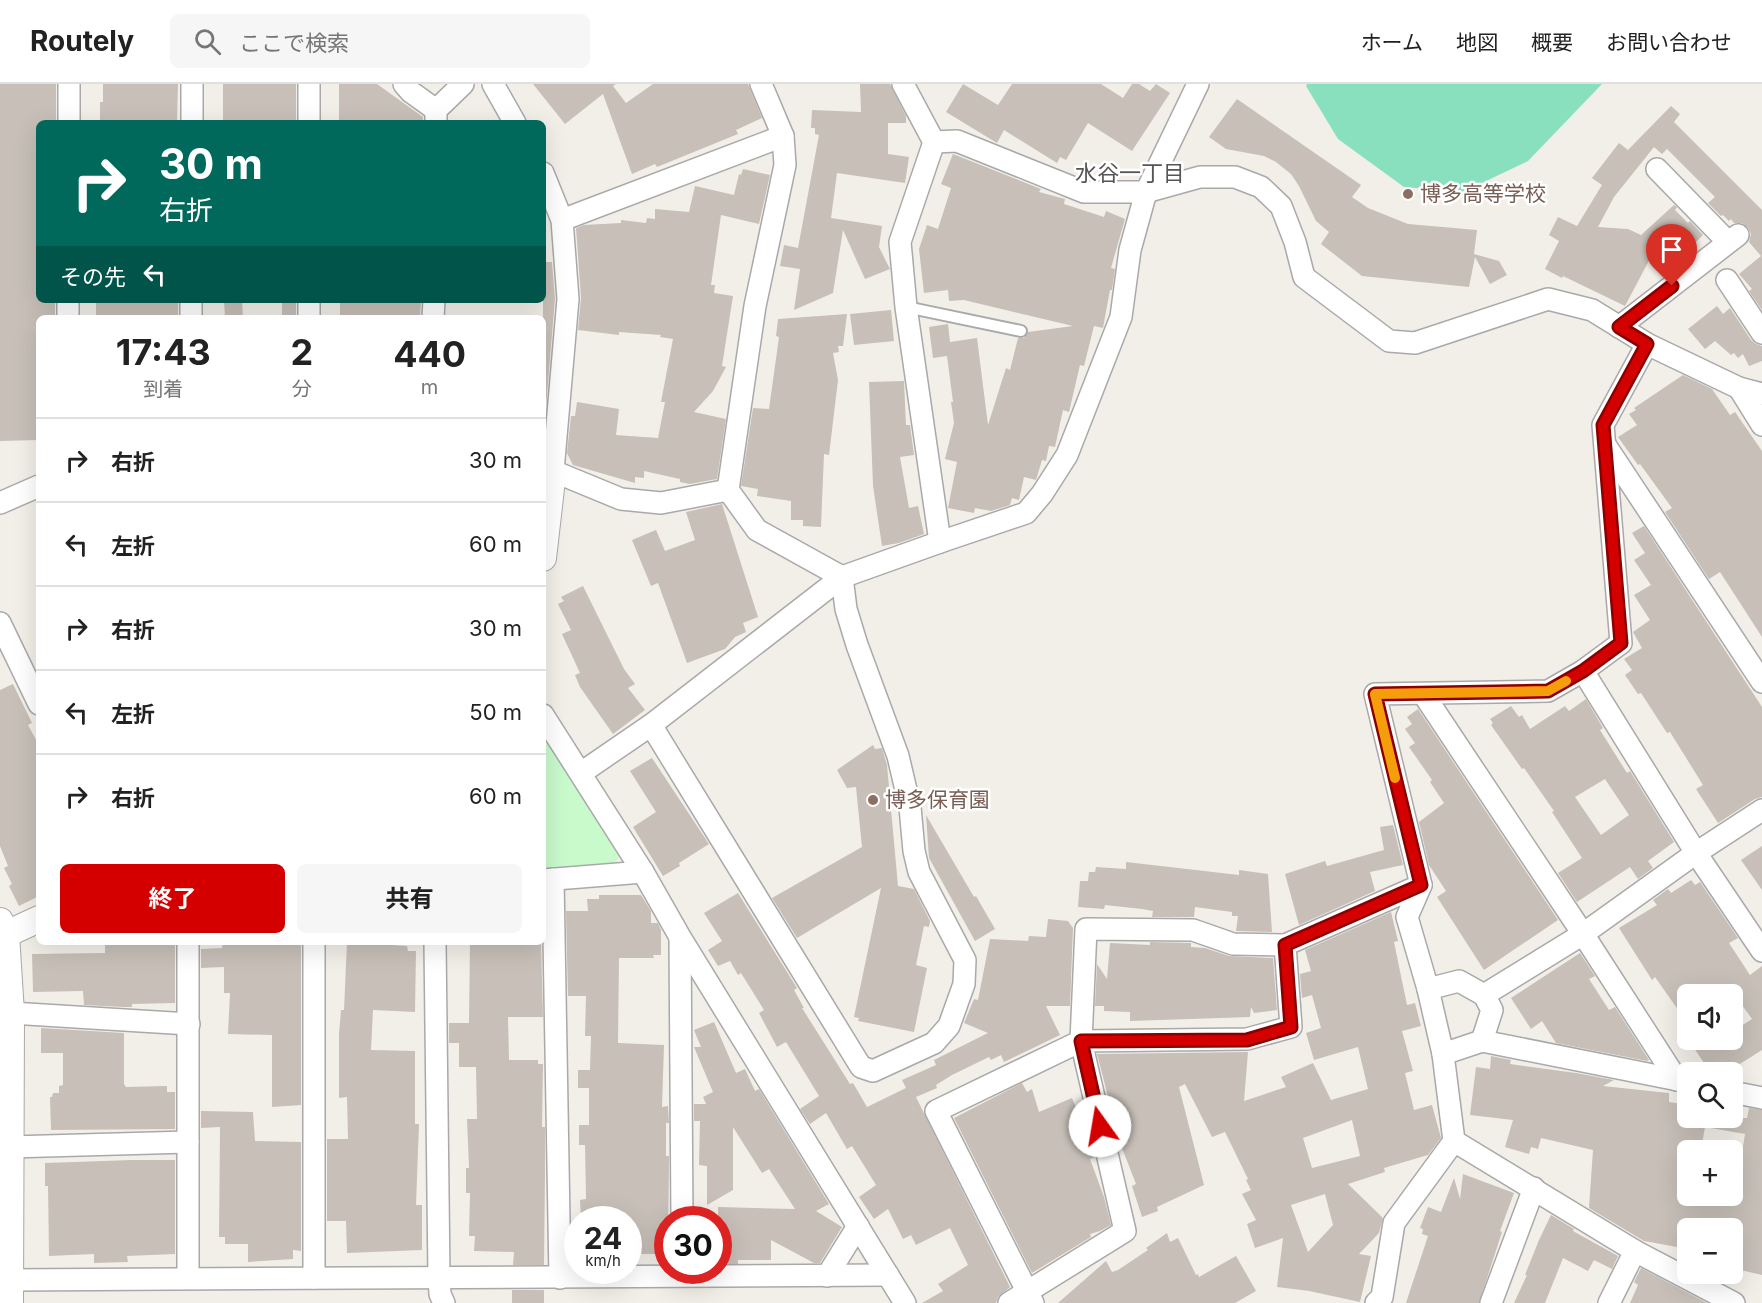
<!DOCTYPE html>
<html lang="ja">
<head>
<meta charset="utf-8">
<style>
	:root { --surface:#fff; --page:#f6f6f6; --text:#222; --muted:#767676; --line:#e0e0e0; --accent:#d40000 }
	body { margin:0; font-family:Inter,"Noto Sans JP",sans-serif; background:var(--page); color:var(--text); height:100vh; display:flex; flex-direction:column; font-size:22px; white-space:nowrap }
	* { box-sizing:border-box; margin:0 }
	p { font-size:20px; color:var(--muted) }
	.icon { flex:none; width:33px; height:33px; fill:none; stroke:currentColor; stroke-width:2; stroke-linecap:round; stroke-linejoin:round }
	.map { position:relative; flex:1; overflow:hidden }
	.side { position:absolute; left:36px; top:231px; width:510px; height:630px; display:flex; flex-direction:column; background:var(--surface); border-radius:9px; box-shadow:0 6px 24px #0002 }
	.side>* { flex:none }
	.hud { position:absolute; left:36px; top:36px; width:510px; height:183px; border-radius:9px; box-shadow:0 6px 24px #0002; background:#00695c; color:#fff; overflow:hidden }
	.buttons { position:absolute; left:1677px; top:900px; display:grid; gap:12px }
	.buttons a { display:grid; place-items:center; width:66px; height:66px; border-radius:9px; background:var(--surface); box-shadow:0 6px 24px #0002; font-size:30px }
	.speed { position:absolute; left:564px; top:1122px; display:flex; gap:12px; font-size:30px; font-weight:700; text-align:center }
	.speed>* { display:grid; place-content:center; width:78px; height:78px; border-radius:50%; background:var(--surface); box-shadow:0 6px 24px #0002; line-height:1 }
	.speed small { font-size:15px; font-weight:400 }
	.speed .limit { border:9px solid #d22; background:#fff; color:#111 }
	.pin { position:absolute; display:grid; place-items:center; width:51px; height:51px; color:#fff; margin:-62px -26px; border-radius:50% 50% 50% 0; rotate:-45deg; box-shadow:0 0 6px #0007 }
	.pin .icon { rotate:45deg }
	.me { position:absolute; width:66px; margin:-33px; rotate:347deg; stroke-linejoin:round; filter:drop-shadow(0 0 4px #0008) }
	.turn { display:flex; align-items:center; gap:21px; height:126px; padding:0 24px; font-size:27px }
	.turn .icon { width:78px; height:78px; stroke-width:2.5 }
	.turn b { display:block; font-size:42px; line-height:51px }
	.then { display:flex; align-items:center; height:57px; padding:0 24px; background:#0003; gap:12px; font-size:22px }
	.eta { display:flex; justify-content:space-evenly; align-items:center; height:102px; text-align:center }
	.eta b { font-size:36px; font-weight:700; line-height:42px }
	.action { display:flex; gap:12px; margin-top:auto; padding:12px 24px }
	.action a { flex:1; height:69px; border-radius:9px; background:var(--accent); color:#fff; font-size:24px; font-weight:700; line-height:69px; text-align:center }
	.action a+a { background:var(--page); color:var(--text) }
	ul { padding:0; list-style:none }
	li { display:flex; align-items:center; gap:18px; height:84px; padding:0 24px; border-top:2px solid var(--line) }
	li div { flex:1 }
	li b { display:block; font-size:22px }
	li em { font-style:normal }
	header { display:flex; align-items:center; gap:36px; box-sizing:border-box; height:84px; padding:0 30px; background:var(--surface); border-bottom:2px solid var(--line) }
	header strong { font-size:28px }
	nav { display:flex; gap:33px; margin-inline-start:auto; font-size:21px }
	.search { width:420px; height:54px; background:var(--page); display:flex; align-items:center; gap:15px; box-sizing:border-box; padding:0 21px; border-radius:9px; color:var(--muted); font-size:22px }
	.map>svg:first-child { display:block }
</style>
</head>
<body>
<header>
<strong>Routely</strong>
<div class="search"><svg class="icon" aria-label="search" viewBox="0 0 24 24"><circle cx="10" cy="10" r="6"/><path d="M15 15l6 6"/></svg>ここで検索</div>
<nav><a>ホーム</a><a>地図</a><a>概要</a><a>お問い合わせ</a></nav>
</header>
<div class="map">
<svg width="1762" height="1219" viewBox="0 0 1762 1219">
	<rect width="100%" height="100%" fill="#f2efe9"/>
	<polygon fill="#c8facc" points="543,653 559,668 619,773 613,784 543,788"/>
	<polygon fill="#88e0be" points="1307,0 1602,0 1528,77 1463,108 1404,103 1338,55 1306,2"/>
	<g fill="#c7bfb8" fill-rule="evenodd">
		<polygon points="0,0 56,0 56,39 39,39 39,216 55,216 55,234 39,234 39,356 0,357"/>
		<polygon points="103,0 178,0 177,39 100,39 100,18 103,18"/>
		<rect x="223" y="0" width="73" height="39"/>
		<polygon points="339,0 377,0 423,33 423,39 339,39"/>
		<polygon points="533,0 616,0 613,2 626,19 653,0 748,0 762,34 736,46 738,50 657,83 655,80 632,90 603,10 565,40"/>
		<polygon points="860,0 890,0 906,32 906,39 888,39 888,70 909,73 905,99 837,89 831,134 882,142 879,163 890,185 865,195 843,146 833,209 794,226 800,185 780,182 784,161 798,164 819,51 815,50 815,44 811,44 812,26 861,28"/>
		<polygon points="963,0 998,21 1012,0 1101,0 1123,14 1132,0 1139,0 1150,7 1156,0 1170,9 1132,67 1088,39 1066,76 1060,73 1057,79 1004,46 997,59 946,28"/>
		<polygon points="1237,15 1361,101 1352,113 1368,124 1408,140 1477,146 1474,170 1499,177 1507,191 1490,200 1475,173 1469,203 1362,192 1321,160 1329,148 1316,137 1299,102 1291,90 1276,78 1264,72 1226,65 1209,53"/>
		<polygon points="1671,22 1680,30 1674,38 1762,126 1762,226 1749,207 1752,205 1739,190 1761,172 1749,158 1751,150 1748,144 1742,139 1734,139 1731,135 1729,137 1723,131 1721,132 1708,119 1715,113 1667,65 1662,70 1654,63 1614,113 1598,143 1628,145 1641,151 1674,121 1677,123 1675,126 1688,139 1690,137 1703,151 1682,172 1662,152 1625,222 1563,192 1562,194 1545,185 1559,157 1549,151 1558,133 1577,142 1602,101 1592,94 1619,59 1628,66"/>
		<polygon points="953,70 1041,105 1039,108 1065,115 1064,120 1104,133 1106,127 1125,135 1111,184 1115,185 1112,206 1110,206 1103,244 1094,242 1084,282 1080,281 1069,328 1063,326 1055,363 1049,362 1046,377 1042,376 1036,396 1024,393 1019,416 1012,414 1010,421 991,427 975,424 974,429 948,424 957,378 945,375 954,339 951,318 953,318 947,272 933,274 929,243 948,240 950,258 977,254 988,341 1006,284 1010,286 1018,254 1024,254 1028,248 1073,242 964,216 949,217 948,206 924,209 919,165 927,141 938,145 951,104 941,100"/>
		<polygon points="743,85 770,91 759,140 721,131 711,201 715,201 714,209 733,212 722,282 726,283 713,307 694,328 726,335 717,395 690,400 680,398 680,395 644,387 644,394 635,393 635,399 573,381 567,369 571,332 575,332 577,318 619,325 616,351 658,354 665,318 661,318 673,255 660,253 661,251 619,248 619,251 578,246 581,214 576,144 584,141 621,139 621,136 646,139 647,134 655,135 655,125 689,128 695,102 734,111 739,90 741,91"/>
		<polygon points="543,178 552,178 555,215 546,322 543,322"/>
		<rect x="96" y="216" width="82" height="18"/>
		<polygon points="224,216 242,216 243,234 225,234"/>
		<rect x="282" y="216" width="14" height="18"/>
		<polygon points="340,216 421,216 420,234 340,234"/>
		<polygon points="1717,222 1723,230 1730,224 1751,256 1756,260 1762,262 1762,277 1749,282 1743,270 1738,274 1734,269 1731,271 1715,257 1705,265 1688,245"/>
		<polygon points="891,226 894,257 854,261 850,230"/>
		<polygon points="847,230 843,262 838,262 839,268 833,269 838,296 829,371 824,370 821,443 803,442 803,436 791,436 791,417 757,412 758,405 741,402 753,324 769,325 779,253 776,252 778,235"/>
		<polygon points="1683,291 1712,305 1730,331 1735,328 1762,367 1762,553 1720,488 1709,495 1665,428 1672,424 1640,380 1638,381 1618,353 1637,341 1629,330 1636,326 1634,324"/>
		<polygon points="904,297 906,341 910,341 914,371 900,373 909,424 918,422 924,450 899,459 882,462 873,402 869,298"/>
		<polygon points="722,420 758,533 743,539 746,548 735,553 725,565 687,579 658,499 651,502 632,456 656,446 665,467 695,456 686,428"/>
		<polygon points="1644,442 1762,623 1762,713 1755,715 1718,739 1696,705 1703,701 1670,648 1667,649 1641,609 1638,610 1625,591 1632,586 1624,575 1642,564 1633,548 1650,536 1634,511 1651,501 1634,476 1645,469 1632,449"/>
		<polygon points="583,502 624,585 635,600 628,604 645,626 613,650 580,603 575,591 580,589 562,550 571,546 558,520 564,517 561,513"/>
		<polygon points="13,600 32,639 28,641 39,661 39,812 19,822 9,802 12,800 4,784 8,782 0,762 0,606"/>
		<path d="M1586,615L1603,644L1600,646L1627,689L1630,687L1674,758L1648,777L1653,784L1638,795L1630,783L1577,818L1558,789L1582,774L1552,728L1554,727L1524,684L1522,685L1491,641L1493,639L1490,635L1511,622L1519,633L1522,631L1530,645L1565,622L1569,627ZM1605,695L1629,731L1601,751L1575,713Z"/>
		<polygon points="1418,625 1558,836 1484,886 1437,813 1446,807 1429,781 1419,738 1444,719 1430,698 1432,696 1409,663 1415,659 1405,645 1412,640 1407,633"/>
		<polygon points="873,661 875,665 882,664 887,681 898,802 914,805 930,837 929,843 924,842 916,881 927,884 914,948 858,937 859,934 854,933 881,804 797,854 772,814 862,763 856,703 847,704 837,686"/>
		<polygon points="652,674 709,760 679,779 680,782 663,792 633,743 656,728 630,687"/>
		<polygon points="926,731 974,813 976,812 995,845 975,857 929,774"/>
		<polygon points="1393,741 1403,781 1370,788 1375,807 1299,841 1285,790 1325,777 1327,782 1384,766 1380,743"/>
		<polygon points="1762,762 1762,806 1741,776"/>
		<polygon points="1126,778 1239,791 1239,786 1268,790 1272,848 1236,847 1238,832 1232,832 1232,828 1195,823 1194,833 1152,833 1153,827 1142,825 1105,821 1104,825 1078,823 1080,797 1088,797 1089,788 1095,788 1096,783 1126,785"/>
		<polygon points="1691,796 1695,801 1700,798 1738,854 1729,859 1750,891 1762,882 1762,966 1727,988 1719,978 1708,985 1694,964 1707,956 1732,956 1732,948 1752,935 1734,910 1688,910 1688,940 1655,893 1652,896 1619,844 1657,821 1653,816 1668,805 1671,809"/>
		<polygon points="738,809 797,904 794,906 804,924 802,924 850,1000 853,999 867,1023 906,1004 902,996 936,981 934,976 988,949 964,939 974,915 978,916 990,855 1028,857 1029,852 1046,853 1048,835 1068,837 1073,844 1070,922 1046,922 1060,951 1004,978 1001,971 991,976 989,973 952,991 936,1001 937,1004 916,1013 1010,1203 998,1213 996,1219 922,1219 943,1207 938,1200 968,1181 950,1144 916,1161 911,1151 903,1155 888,1125 874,1135 859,1113 876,1101 852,1062 847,1065 826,1029 810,1040 800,1025 819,1012 786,958 777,963 759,929 764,926 741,889 738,891 730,877 718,882 708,866 722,857 704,829"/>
		<polygon points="599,811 641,811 651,827 651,839 658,839 661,846 661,871 653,871 654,874 619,874 618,959 664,961 662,1023 668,1022 669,1039 666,1039 666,1072 669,1072 668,1170 630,1170 630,1136 581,1136 580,1116 586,1115 585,1061 579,1061 579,1041 589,1041 589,1004 578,1004 578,986 590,986 591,952 585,952 586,912 568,912 566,827 588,827 587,815 599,815"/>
		<path d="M1391,828L1398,857L1394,858L1407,921L1415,919L1421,942L1402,947L1413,987L1405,989L1414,1026L1432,1021L1441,1054L1428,1071L1384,1084L1385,1088L1348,1100L1383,1134L1379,1149L1359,1170L1371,1172L1360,1218L1309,1207L1277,1203L1283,1154L1255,1164L1247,1140L1256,1136L1242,1110L1251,1106L1246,1096L1248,1095L1225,1048L1212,1053L1185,1000L1179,1003L1204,1101L1157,1123L1158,1127L1142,1133L1132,1102L1136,1100L1120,1059L1097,970L1248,968L1244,1017L1286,1003L1281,993L1313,979L1331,1016L1368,1005L1358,963L1314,976L1306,949L1321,944L1312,911L1302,914L1300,890L1311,887L1305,866ZM1352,1036L1360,1072L1312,1084L1303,1054ZM1325,1110L1333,1141L1308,1168L1291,1121Z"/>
		<polygon points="105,858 175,858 175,919 132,920 132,923 124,923 84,921 83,907 33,908 32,870 105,869"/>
		<polygon points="223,858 301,858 301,1021 272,1023 272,951 228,950 230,909 224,909 224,883 201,884 201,865 222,864"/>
		<polygon points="347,858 407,862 408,867 416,867 415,928 373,926 371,966 415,967 415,1040 419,1040 416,1121 422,1121 422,1166 347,1169 346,1137 327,1137 327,1055 348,1055 347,1013 339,1014 339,950 341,926 344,926"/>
		<polygon points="470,858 541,858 543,933 508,933 509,976 538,976 538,980 543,980 542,1043 545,1043 545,1088 544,1181 513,1181 514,1168 474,1167 475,1152 469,1152 470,1109 466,1109 466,1084 469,1084 467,1035 477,1035 476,983 459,983 459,959 449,959 449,939 469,939"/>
		<polygon points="1150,858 1191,859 1191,863 1205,864 1229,872 1273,874 1277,926 1254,929 1251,923 1250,933 1130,937 1130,928 1104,927 1104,922 1095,922 1097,880 1107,895 1110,859 1150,861"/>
		<polygon points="1580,869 1595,892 1589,895 1609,926 1615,923 1649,976 1647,977 1556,959 1542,937 1531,945 1511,914"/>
		<polygon points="714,938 736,989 745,985 755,1007 759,1005 829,1120 816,1127 842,1143 820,1179 814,1179 771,1156 771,1176 738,1176 738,1180 718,1180 718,1123 795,1125 769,1085 762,1089 733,1043 733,1106 707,1121 707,1082 699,1081 700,1037 694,1037 694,1020 706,1020 703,1013 713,1008 694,963 701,963 694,946"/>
		<polygon points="41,944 124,949 124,1000 126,1003 167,1002 167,1008 175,1008 175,1045 51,1046 50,1013 52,1013 53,1009 59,1009 59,1002 63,1001 63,969 41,969"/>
		<path d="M1491,972L1511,976L1510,980L1576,989L1614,996L1603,1002L1669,1009V1018L1688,1021V1034H1747L1749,1024L1762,1026V1191L1732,1184V1144H1688V1165L1644,1157L1589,1124L1593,1066L1541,1054L1538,1065L1531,1063L1529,1070L1505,1063L1513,1036L1470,1031L1476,983L1490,985ZM1705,1043L1745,1050L1737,1099L1732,1098V1112H1688V1066H1701Z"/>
		<polygon points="1022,999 1027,1008 1032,1005 1039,1028 1072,1014 1093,1066 1095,1073 1090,1075 1104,1113 1111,1141 1100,1147 1090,1150 1091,1153 1032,1189 954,1034"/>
		<polygon points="201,1027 253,1028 255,1057 301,1058 301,1167 293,1166 293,1175 248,1178 248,1160 225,1160 225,1153 219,1153 220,1043 201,1044"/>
		<polygon points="132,1076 175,1076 175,1170 127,1172 128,1178 94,1179 94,1170 49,1172 48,1102 45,1102 45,1079"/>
		<polygon points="1463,1090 1514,1109 1500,1147 1502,1148 1479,1219 1406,1219 1428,1152 1422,1150 1423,1145 1420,1144 1428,1123 1441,1128 1454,1094 1460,1115"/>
		<polygon points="1551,1131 1574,1145 1573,1147 1618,1172 1612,1185 1594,1176 1588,1187 1563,1174 1545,1219 1514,1219 1527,1191 1525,1191 1539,1156"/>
		<polygon points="1167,1149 1170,1158 1178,1154 1196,1191 1198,1190 1199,1193 1236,1172 1256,1207 1235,1219 1058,1219 1106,1177 1112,1188 1118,1186 1148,1166 1146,1164"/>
		<polygon points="1641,1184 1707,1219 1630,1219 1638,1201 1634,1198"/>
		<rect x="512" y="1206" width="32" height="13"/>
	</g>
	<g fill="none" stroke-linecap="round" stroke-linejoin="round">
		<g stroke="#a9a9a9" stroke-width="14">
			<polyline id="service" points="906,223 1021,247"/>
		</g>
		<g stroke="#a9a9a9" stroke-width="24">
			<g id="minor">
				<polyline points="309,0 309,39"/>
				<polyline points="404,0 411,8 436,26"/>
				<polyline points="493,0 515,39"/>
				<polyline points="761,0 783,52 785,81 755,222 728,406 757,446 842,493"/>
				<polyline points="903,0 934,58 900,158 906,223 940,458 1026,429 1042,410 1067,371 1121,233 1130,166 1146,108 1198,0"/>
				<polyline points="69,39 69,0"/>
				<polyline points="192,39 192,0"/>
				<polyline points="436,39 436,26 463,0"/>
				<polyline points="934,58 957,57 1084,108 1146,108 1200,93 1235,93 1261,103 1281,122 1295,158 1304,193 1389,257 1415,259 1548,215 1592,226 1647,260 1739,304 1762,310"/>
				<polyline points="1657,85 1728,158"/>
				<polyline points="543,89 562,136 568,215 553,387"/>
				<polyline points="562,136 783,52"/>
				<polyline points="1727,196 1762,249"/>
				<polyline points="309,216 309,234"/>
				<polyline points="68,234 68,216"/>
				<polyline points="191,234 191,216"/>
				<polyline points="433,234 434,216"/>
				<polyline points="1619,243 1738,151"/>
				<polyline points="1739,304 1762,341"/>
				<polyline points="1606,362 1762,598"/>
				<polyline points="543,387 553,387 621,415 661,419 728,406"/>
				<polyline points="0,419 39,402"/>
				<polyline points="0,539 39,620"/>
				<polyline points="1583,587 1696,769 1762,867"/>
				<polyline points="1424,611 1583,850 1677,996"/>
				<polyline points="543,631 643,788 680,853 905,1219"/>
				<polyline points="651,641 861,983 873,987 934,959 949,942 964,900 965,876 919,788 914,767 910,723 898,672 857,561 846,525 842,493"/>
				<polyline points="581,689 651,641 842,493 940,458"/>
				<polyline points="553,795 560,1194"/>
				<polyline points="543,796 643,788"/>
				<polyline points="680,854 682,1136"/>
				<polyline points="314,858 314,1194"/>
				<polyline points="435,858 439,1194 440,1210 444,1219"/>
				<polyline points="1428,905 1443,970"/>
				<polyline points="1484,911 1583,850 1696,769 1762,726"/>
				<polyline points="11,929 189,940"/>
				<polyline points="1482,957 1492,926 1484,911 1459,897 1428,905 1407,833 1421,801 1375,610 1548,607 1583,587 1621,559 1603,341 1647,260"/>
				<polyline points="1688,998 1482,957 1443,970 1454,1057 1635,1167 1734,1219"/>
				<polyline points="1732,1008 1762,1014"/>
				<polyline points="10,1063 188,1058"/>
				<path d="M0,1192L10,1196C303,1193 596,1195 888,1191"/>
				<polyline points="827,1192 858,1142"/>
				<polyline points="188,1194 188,858"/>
				<polyline points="1009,1219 1125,1147 1081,957 1247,955 1291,943 1285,861 1421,801"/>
				<polyline points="1033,1219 936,1027 1081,957 1086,845 1193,846 1233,860 1285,861"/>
				<polyline points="1376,1219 1382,1213 1394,1139 1454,1057"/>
				<polyline points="1491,1219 1534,1104"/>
				<polyline points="1609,1219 1635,1167"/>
			</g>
		</g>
		<g stroke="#a9a9a9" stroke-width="28">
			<g id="tertiary">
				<polyline points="543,474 553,387"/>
				<polyline points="0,837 6,850 11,929 10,1219"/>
				<polyline points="0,853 39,835"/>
			</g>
		</g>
		<use href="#service" stroke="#fff" stroke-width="10"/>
		<use href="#minor" stroke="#fff" stroke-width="21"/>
		<use href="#tertiary" stroke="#fff" stroke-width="26"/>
	</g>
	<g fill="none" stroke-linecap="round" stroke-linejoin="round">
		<g stroke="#8a0000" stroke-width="15">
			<polyline id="route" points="1100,1042 1081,957 1247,956 1291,943 1285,861 1421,801 1375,610 1548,607 1583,587 1621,559 1603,341 1647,260 1619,243 1672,202"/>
		</g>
		<use href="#route" stroke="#d40000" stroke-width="10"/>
		<polyline stroke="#f59e0b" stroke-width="10" points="1395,694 1375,610 1548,607 1566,597"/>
	</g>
	<g fill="#8d6e63" stroke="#fff" stroke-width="2">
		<circle cx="1408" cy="110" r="6"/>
		<circle cx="873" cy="716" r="6"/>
	</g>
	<g text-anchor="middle" stroke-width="5" stroke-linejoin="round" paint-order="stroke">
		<g font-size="21" fill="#785e54" stroke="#fff" text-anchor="start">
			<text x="1420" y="117">博多高等学校</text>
			<text x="885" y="723">博多保育園</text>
		</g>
		<g font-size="22" fill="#555" stroke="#fff">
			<text x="1130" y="97">水谷一丁目</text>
		</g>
	</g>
</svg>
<div class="buttons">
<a><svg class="icon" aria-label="sound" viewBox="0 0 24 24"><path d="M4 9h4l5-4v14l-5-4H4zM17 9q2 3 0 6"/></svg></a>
<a><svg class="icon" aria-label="search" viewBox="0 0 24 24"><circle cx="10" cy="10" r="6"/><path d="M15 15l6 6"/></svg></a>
<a>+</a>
<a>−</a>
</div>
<div class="speed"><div>24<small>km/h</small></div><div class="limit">30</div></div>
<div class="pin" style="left:1672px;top:202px;background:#d93025"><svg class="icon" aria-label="arrive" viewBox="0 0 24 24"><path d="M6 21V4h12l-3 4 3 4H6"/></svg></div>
<svg class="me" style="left:1100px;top:1042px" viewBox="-20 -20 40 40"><circle r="19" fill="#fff"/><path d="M0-13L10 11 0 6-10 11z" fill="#d40000"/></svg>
<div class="hud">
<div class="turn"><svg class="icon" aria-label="right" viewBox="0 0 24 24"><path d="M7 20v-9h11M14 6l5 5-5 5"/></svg><div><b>30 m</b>右折</div></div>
<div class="then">その先<svg class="icon" aria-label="left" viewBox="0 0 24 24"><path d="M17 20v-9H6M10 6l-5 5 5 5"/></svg></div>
</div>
<section class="side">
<div class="eta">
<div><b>17:43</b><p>到着</p></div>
<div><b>2</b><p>分</p></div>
<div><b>440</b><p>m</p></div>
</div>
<ul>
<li><svg class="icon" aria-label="right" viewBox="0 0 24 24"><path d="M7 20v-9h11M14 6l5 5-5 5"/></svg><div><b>右折</b></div><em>30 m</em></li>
<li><svg class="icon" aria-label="left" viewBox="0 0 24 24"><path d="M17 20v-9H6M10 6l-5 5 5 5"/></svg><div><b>左折</b></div><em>60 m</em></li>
<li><svg class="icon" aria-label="right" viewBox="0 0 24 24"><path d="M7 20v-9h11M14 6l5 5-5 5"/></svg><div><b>右折</b></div><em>30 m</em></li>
<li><svg class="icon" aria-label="left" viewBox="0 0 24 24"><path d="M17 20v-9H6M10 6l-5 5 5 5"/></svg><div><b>左折</b></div><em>50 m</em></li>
<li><svg class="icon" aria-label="right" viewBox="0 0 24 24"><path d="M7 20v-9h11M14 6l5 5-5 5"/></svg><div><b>右折</b></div><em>60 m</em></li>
</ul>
<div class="action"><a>終了</a><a>共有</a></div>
</section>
</div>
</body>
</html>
